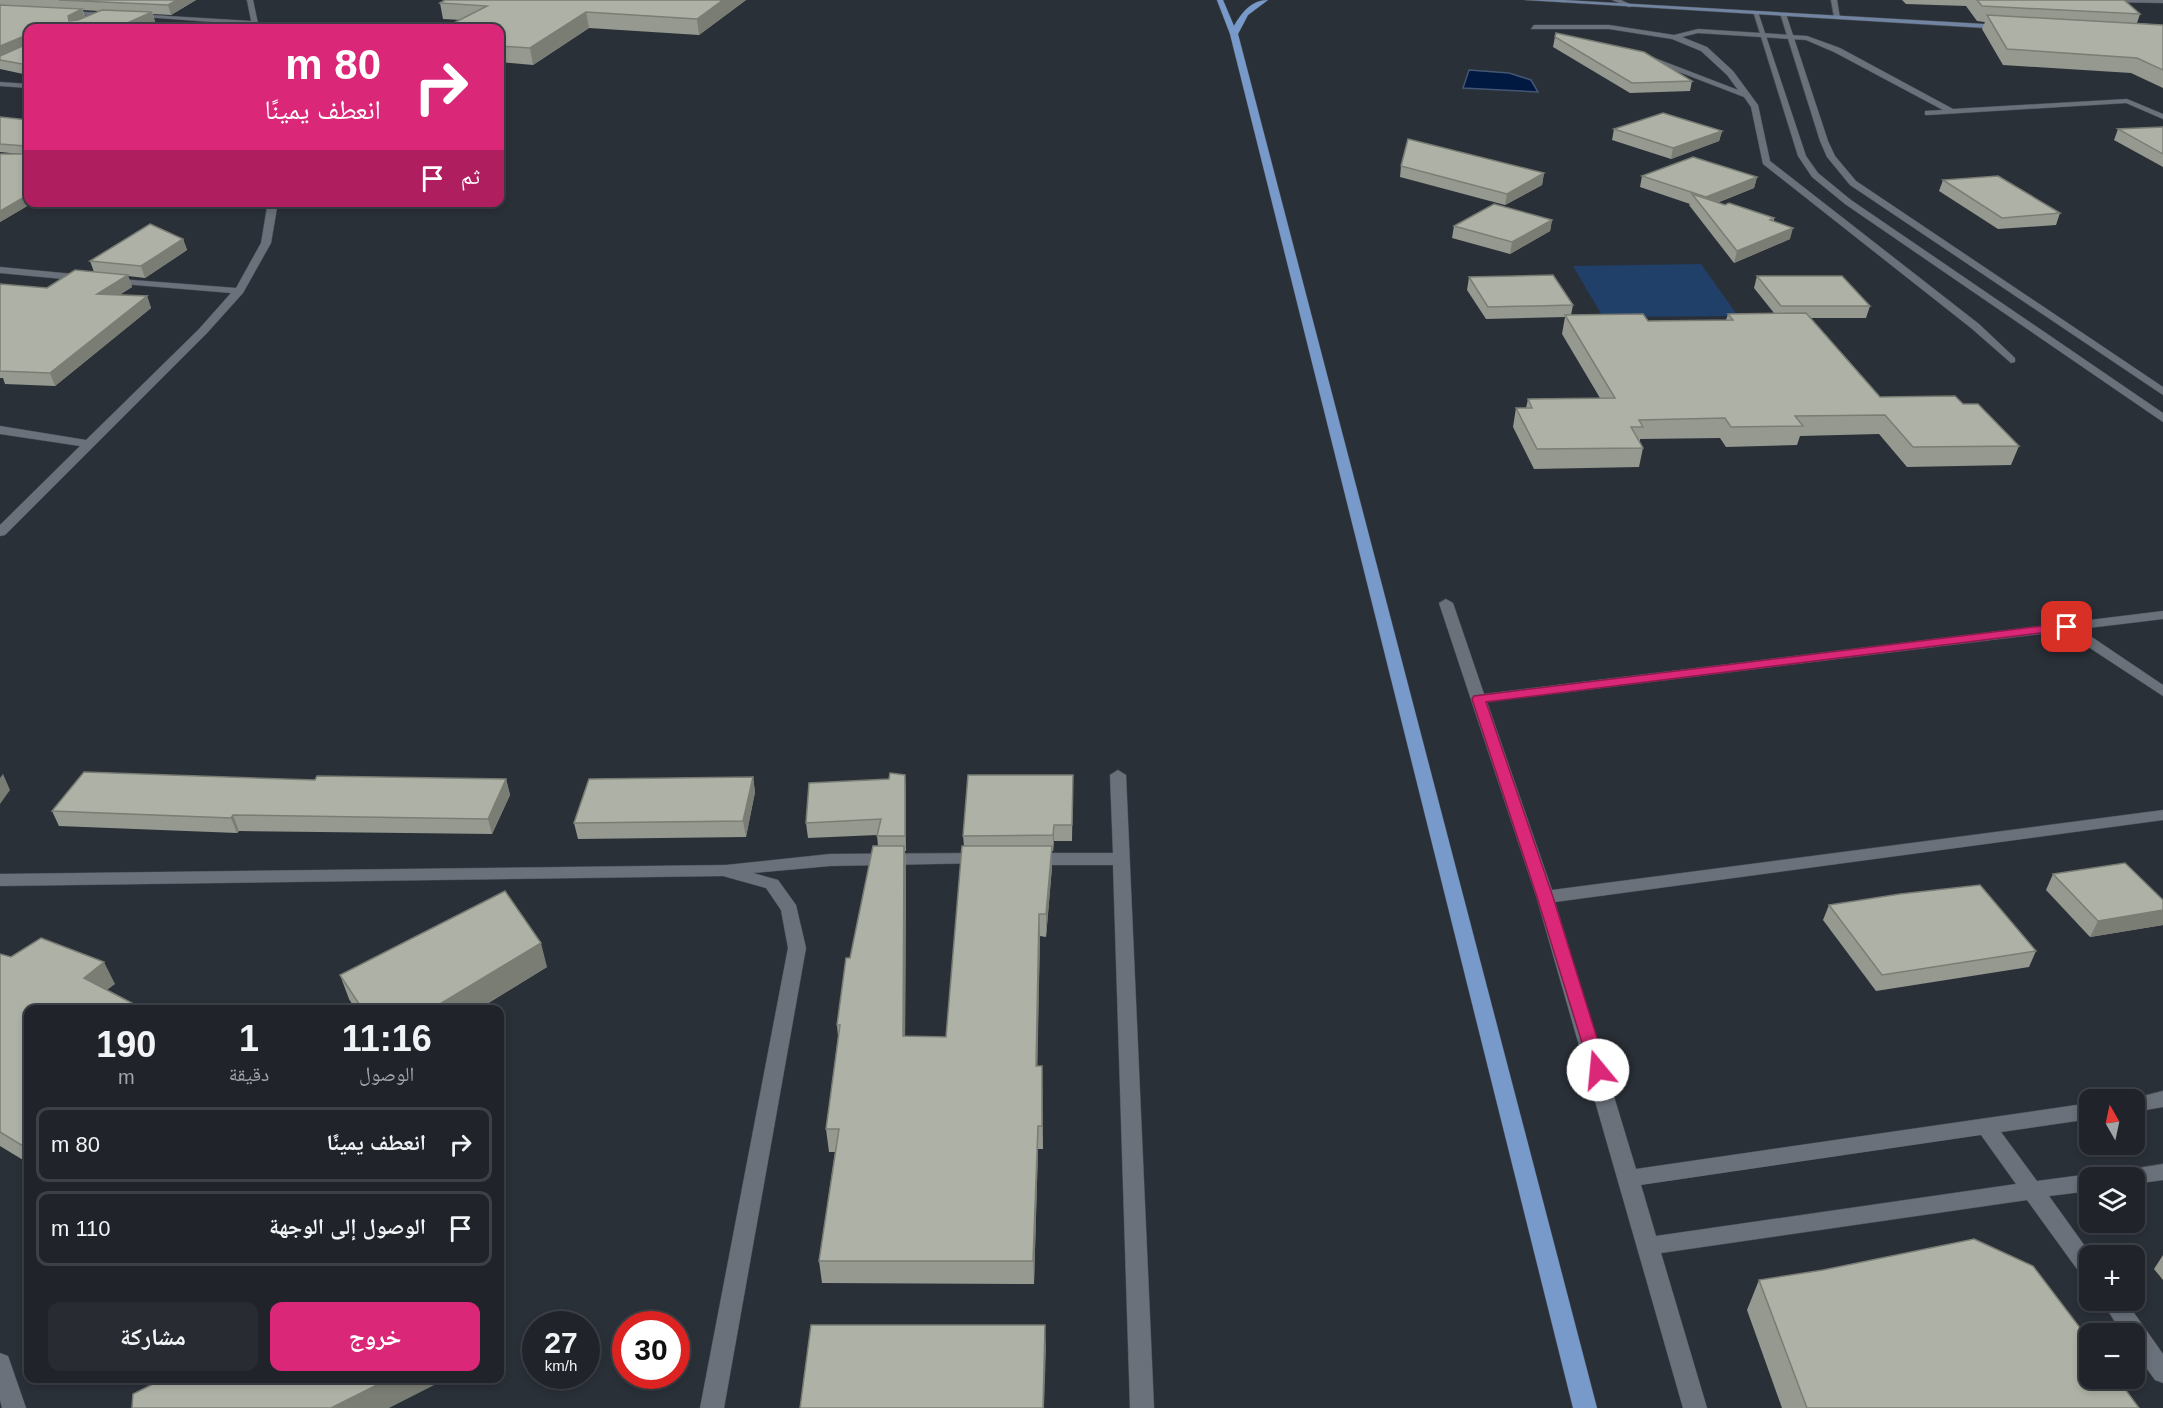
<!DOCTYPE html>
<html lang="ar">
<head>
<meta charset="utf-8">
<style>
	:root { --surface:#20242a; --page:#282c32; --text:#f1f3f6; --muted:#a2a4a8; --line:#3d4147; --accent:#db2777 }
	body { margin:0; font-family:Arial,"Noto Naskh Arabic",sans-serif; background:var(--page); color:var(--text); direction:rtl; height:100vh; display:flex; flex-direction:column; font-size:22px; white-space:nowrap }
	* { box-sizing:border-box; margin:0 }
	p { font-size:20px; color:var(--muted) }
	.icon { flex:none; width:33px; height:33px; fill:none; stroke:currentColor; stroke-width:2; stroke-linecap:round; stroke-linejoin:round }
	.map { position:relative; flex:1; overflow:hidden; direction:ltr }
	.side { position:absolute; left:24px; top:1005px; width:480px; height:378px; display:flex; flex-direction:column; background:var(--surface); border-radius:12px; box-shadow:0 3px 9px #0003,0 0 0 2px var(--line); direction:rtl }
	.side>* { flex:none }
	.banner { position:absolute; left:24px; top:24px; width:480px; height:183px; border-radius:12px; box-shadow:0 3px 9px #0003,0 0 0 2px var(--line); direction:rtl; background:#db2777; color:#fff; overflow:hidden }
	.needle { width:39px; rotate:351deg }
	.controls { position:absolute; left:2079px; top:1089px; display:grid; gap:12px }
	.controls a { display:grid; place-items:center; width:66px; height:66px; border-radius:12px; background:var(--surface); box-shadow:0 3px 9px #0003,0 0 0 2px var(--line); font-size:30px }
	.speed { position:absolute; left:522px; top:1311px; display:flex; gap:12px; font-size:30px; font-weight:700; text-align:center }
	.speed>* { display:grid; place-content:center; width:78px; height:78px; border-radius:50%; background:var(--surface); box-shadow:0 3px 9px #0003,0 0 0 2px var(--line); line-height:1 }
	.speed small { font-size:15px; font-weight:400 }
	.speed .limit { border:9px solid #d22; background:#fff; color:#111 }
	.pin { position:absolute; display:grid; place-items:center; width:51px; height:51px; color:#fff; margin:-26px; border-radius:12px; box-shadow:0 3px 9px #0006 }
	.me { position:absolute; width:66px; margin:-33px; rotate:343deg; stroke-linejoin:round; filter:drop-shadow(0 0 4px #0008) }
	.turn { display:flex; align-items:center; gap:21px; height:126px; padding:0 24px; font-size:27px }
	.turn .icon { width:78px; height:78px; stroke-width:2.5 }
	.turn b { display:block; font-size:42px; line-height:51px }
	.then { display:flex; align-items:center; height:57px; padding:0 24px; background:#0003; gap:12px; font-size:22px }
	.eta { display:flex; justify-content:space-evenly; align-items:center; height:102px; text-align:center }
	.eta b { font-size:36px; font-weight:800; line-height:42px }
	.primary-button { display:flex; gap:12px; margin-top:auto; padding:12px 24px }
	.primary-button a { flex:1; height:69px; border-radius:12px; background:var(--accent); color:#fff; font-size:24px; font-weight:800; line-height:69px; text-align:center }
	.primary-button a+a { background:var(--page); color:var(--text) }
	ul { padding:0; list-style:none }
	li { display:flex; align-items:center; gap:18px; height:75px; margin:0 12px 9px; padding:0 12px; border:3px solid var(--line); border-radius:12px }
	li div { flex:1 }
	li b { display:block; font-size:22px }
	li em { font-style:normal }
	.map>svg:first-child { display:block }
</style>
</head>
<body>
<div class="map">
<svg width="2163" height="1408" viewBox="0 0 2163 1408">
	<rect width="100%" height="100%" fill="#2a3038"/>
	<polygon fill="#203f69" points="1701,264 1738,316 1603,317 1573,266"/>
	<polygon fill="#001940" stroke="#435673" stroke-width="1.5" points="1469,70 1509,73 1531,80 1538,92 1463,88"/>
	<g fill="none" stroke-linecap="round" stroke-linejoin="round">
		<g stroke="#484d55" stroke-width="1">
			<polygon id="lane" points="1534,25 1609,25 1674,35 1698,29 1807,36 1840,48 1953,109 2127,99 2163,114 2163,119 2126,103 1928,115 1925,115 1925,111 1943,110 1834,52 1806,40 1698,33 1682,37 1707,47 1733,71 1758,105 1770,161 1979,324 2015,358 2015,362 2011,363 1971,328 1763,164 1751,107 1744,97 1640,57 1647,55 1738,90 1727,75 1701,51 1672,39 1609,29 1531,29"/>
		</g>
		<g stroke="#484d55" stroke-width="1">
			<g id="street">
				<polygon points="247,0 253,0 259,28 253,28 252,25 131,16 135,14 251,21"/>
				<polygon points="1612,0 1621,0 1634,6 1629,7"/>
				<polygon points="1831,0 1837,0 1840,18 1834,17"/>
				<polygon points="2101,0 2163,0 2163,3 2104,2"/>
				<polygon points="63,11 111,13 115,15 111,17 61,14"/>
				<polygon points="1753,11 1758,12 1806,156 1818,173 1851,200 2163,413 2163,422 1845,204 1812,177 1798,156"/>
				<polygon points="1780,13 1786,14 1828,141 1835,156 1856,181 2163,387 2163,395 1850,185 1827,157 1820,141"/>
				<polygon points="0,82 28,84 28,88 0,86"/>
				<polygon points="268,202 278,202 271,243 243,293 207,333 5,535 0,536 0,525 80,446 0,434 0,426 86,440 199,329 231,293 111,283 106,280 107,278 236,288 261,243"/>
				<polygon points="0,267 84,275 89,278 84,281 0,273"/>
				<path d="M1446,599L1453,603L1484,694L2163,611V619L2080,629L2163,685V696L2064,631L1487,702L1552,890L2163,810V820L1555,902L1636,1169L2090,1103V1119L2001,1132L2037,1181L2090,1174L2097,1176L2090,1178V1191L2049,1196L2092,1256H2090V1278L2082,1276L2027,1200L1661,1253L1707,1408H1683L1537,899L1439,603ZM1981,1135L2016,1184L1656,1236L1641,1185Z"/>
				<polygon points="1118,770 1126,775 1154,1408 1130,1408 1113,865 1032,865 1026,863 1024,859 1026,855 1032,853 1113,853 1110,775"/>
				<polygon points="981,853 987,855 989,859 987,863 830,866 753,873 778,880 796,905 806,948 724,1408 700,1408 788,948 781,910 766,888 723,876 0,886 0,874 726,865 830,854"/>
				<polygon points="2163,1091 2163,1107 2134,1112 2134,1100 2127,1100"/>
				<polygon points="2163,1164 2163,1180 2134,1184 2134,1178 2110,1178 2113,1172"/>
				<polygon points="2101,1300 2125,1300 2163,1354 2163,1383 2155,1380 2134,1351 2134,1334 2123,1334"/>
				<polygon points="0,1353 8,1356 26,1408 2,1408 0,1400"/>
			</g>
		</g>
		<g stroke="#484d55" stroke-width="1">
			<polygon id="secondary" points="1525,0 1564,0 2002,25 2006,27 2002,29"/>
		</g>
		<g stroke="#484d55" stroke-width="1">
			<path id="primary" d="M1217,0H1223L1234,26C1242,12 1252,0 1268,0L1248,15L1238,34L1597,1408H1573L1230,34Z"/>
		</g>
		<use href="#lane" fill="#6a717b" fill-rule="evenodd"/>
		<use href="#street" fill="#6a717b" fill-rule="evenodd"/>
		<use href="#secondary" fill="#7185a2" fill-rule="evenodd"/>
		<use href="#primary" fill="#789aca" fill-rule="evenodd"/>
	</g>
	<g fill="#96998f" fill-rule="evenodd">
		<path d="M0,0H196L171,15L153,14L155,22L141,28H28V75L0,69ZM83,10L99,11L85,17Z"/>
		<polygon points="445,0 746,0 699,35 589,28 533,65 500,62 500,28 461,20 443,19 440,3"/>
		<polygon points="1902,0 2124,0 2140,14 2137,23 2163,25 2163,88 2131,73 2003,65 1982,29 1985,22 1977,21 1966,6 1906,4"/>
		<polygon points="1555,37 1692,81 1690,91 1630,93 1553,47"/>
		<polygon points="0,117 28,120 28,202 34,202 0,222 0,154 20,154 0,152"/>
		<polygon points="2163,127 2163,167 2114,140 2118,129"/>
		<polygon points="1614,129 1722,131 1719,141 1671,159 1612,140"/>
		<polygon points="1401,166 1544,173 1542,185 1505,205 1400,177"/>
		<polygon points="1642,176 1757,177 1754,188 1717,203 1774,218 1774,221 1790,239 1734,263 1689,205 1690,204 1640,187"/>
		<polygon points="1943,180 2060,213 2056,225 1998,229 1939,191"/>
		<polygon points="41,202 119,202 111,207"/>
		<polygon points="1552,220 1550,231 1510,254 1452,238 1454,226"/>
		<polygon points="183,239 187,250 145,278 128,276 132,287 119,295 147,296 151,308 55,386 5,384 3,378 0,378 0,284 47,288 94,272 90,261"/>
		<polygon points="1757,276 1870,306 1866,318 1811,318 1880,397 1963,404 2019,446 2011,465 1907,467 1879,434 1800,436 1797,445 1726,447 1720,438 1640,439 1640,442 1643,448 1639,467 1534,469 1513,427 1516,408 1526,408 1528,399 1600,398 1562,334 1565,317 1486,319 1467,290 1469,277 1573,305 1571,315 1648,321 1726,320 1728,314 1774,313 1754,288"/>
		<polygon points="1073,775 1072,841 1054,841 1053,851 1052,851 1052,867 1046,937 1040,936 1037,1066 1042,1066 1043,1149 1038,1149 1034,1284 822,1283 819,1261 835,1152 829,1152 826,1129 838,1037 837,1025 850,958 878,846 877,835 808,838 806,823 906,790 906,851 905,851 906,868 905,1036 946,1037 964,846 963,836"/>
		<polygon points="753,777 755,792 746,837 578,839 574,823"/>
		<polygon points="506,779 510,795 492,834 239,831 237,833 59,826 52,811"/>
		<polygon points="2053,874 2163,900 2163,925 2090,937 2046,890"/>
		<polygon points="1829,905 2036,951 2029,967 1876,991 1823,920"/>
		<polygon points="0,954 115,984 28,1010 28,1163 0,1146"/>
		<polygon points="547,967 477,1010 356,1010 349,999 340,975"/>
		<polygon points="2163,1255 2163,1280 2154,1269"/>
		<polygon points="1759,1280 2139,1408 1782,1408 1747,1310"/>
	</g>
	<g fill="#7a7d74">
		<polygon points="177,0 196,0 171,15 168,5"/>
		<polygon points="723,0 746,0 699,35 697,19"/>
		<polygon points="82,9 85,19 71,26 68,16"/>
		<polygon points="152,12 155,22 141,28 116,28"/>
		<polygon points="586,12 589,28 533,65 530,48"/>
		<polygon points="24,36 27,46 0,58 0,46"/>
		<polygon points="1722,131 1719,141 1671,159 1673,148"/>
		<polygon points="1544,173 1542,185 1505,205 1507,194"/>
		<polygon points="1757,177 1754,188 1703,208 1706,197"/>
		<polygon points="28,195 28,202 34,202 0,222 0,211"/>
		<polygon points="109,202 119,202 111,207"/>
		<polygon points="1552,220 1550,231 1510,254 1512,242"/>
		<polygon points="1793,228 1790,239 1734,263 1737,251"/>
		<polygon points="183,239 187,250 145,278 141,266"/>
		<polygon points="128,275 132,287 101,307 97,294"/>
		<polygon points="147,296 151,308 55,386 50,373"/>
		<polygon points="3,774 10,790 0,804 0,778"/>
		<polygon points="905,775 906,790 906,851 905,836"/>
		<polygon points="753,777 755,792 746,837 743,821"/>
		<polygon points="506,779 510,795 492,834 488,819"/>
		<polygon points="233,815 239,831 237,833 231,818"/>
		<polygon points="1054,825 1054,841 1053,851 1053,835"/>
		<polygon points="904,846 906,868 905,1058 903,1036"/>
		<polygon points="1052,846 1052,867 1046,937 1046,914"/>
		<polygon points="2163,910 2163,925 2090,937 2098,921"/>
		<polygon points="1039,914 1040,936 1037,1089 1036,1066"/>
		<polygon points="541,943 547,967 477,1010 430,1010"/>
		<polygon points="104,962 115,984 95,999 84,978"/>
		<polygon points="1038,1126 1038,1149 1034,1284 1033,1261"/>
		<polygon points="1045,1325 1046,1349 1044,1408 1043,1408"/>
		<polygon points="391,1378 448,1378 389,1408 331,1408"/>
	</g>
	<g fill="#aeb2a6" stroke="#7a7d74" stroke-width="1.5">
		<polygon points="59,0 177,0 168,5"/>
		<polygon points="445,0 723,0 697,19 586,12 530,48 500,46 500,28 444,28 487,6 440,3"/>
		<polygon points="1977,0 2124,0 2140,14 1982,6"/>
		<polygon points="0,5 82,9 68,16 69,21 78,20 102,10 152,12 116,28 28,28 28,65 0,60 0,56 25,45 27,38 24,36 0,46"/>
		<polygon points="1987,15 2163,25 2163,70 2137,58 2007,49"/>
		<polygon points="1556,33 1644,52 1692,81 1632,83 1555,37"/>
		<polygon points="1663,113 1722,131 1673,148 1614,129"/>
		<polygon points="0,117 28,120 28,195 0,211 0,154 26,154 25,146 0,144"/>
		<polygon points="2163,127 2163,154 2118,129"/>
		<polygon points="1408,139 1544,173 1507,194 1401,166"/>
		<polygon points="1693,157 1757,177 1706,197 1642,176"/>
		<polygon points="1998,176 2060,213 2002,218 1943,180"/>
		<polygon points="1692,194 1725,205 1729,203 1774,218 1770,220 1793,228 1737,251"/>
		<polygon points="1494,204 1552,220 1512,242 1454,226"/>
		<polygon points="150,224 183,239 141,266 90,261"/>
		<polygon points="75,270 128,275 97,294 147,296 50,373 0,371 0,284 47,288"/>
		<polygon points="1553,275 1573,305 1488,307 1469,277"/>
		<polygon points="1757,276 1842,276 1870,306 1781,306"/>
		<polygon points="1806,313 1880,397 1955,396 1963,404 1978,404 2019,446 1913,447 1885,415 1795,416 1803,426 1731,427 1725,418 1639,420 1643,427 1631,427 1643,448 1537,449 1516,408 1532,408 1528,399 1615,398 1565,315 1643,314 1648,321 1733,320 1728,314"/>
		<polygon points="84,772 315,780 317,776 506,779 488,819 233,815 231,818 52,811"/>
		<polygon points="890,773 905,775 905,836 877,836 881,819 806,823 809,783 889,779"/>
		<polygon points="968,775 1073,775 1072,825 1054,825 1053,835 963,836"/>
		<polygon points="753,777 743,821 574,823 589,779"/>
		<polygon points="873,846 904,846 903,1036 946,1037 962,846 1052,846 1046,914 1039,914 1036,1066 1042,1066 1042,1126 1038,1126 1033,1261 819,1261 839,1129 826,1129 840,1025 837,1025 846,958 850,958"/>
		<polygon points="2125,863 2163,900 2163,910 2098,921 2053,874"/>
		<polygon points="1980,885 2036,951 1882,975 1829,905 1900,894"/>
		<polygon points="505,891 541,943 430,1010 363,1010 340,975"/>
		<polygon points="41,938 104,962 84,978 145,1010 28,1010 28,1149 0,1132 0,954 11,957"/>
		<polygon points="1974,1239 2033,1266 2090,1341 2090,1378 2117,1378 2139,1408 1807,1408 1759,1280 1823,1270"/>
		<polygon points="811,1325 1045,1325 1043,1408 800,1408"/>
		<polygon points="165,1378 391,1378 331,1408 132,1408 133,1394"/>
	</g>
	<polygon fill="#db2777" stroke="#8e194d" stroke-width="1.5" points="2067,623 2072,624 2072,629 1486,702 1553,897 1607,1070 1604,1075 1592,1075 1537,897 1472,699 1474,696"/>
</svg>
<div class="controls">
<a><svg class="needle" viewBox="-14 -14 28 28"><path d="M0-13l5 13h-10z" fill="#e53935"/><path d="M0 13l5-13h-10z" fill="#a2a4a8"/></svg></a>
<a><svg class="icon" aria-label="layers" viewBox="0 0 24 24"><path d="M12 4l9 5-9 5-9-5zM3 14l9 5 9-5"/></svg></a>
<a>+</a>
<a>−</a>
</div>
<div class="speed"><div>27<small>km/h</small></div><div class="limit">30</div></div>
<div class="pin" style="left:2067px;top:627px;background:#d93025"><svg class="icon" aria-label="arrive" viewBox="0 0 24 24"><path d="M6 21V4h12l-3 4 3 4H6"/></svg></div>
<svg class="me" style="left:1598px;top:1070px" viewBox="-20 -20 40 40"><circle r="19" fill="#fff"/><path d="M0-13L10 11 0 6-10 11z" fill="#db2777"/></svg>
<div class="banner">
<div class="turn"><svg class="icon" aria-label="right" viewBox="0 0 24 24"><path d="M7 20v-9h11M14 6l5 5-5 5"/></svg><div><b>80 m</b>انعطف يمينًا</div></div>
<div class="then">ثم<svg class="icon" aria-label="arrive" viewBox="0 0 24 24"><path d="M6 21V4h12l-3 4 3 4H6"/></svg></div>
</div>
<section class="side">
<div class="eta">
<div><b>11:16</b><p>الوصول</p></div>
<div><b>1</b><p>دقيقة</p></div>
<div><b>190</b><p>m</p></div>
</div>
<ul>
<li><svg class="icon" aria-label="right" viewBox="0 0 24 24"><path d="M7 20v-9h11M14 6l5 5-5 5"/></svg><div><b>انعطف يمينًا</b></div><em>80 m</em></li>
<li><svg class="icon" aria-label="arrive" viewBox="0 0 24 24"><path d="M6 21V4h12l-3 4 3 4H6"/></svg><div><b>الوصول إلى الوجهة</b></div><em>110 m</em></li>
</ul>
<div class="primary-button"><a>خروج</a><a>مشاركة</a></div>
</section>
</div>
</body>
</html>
